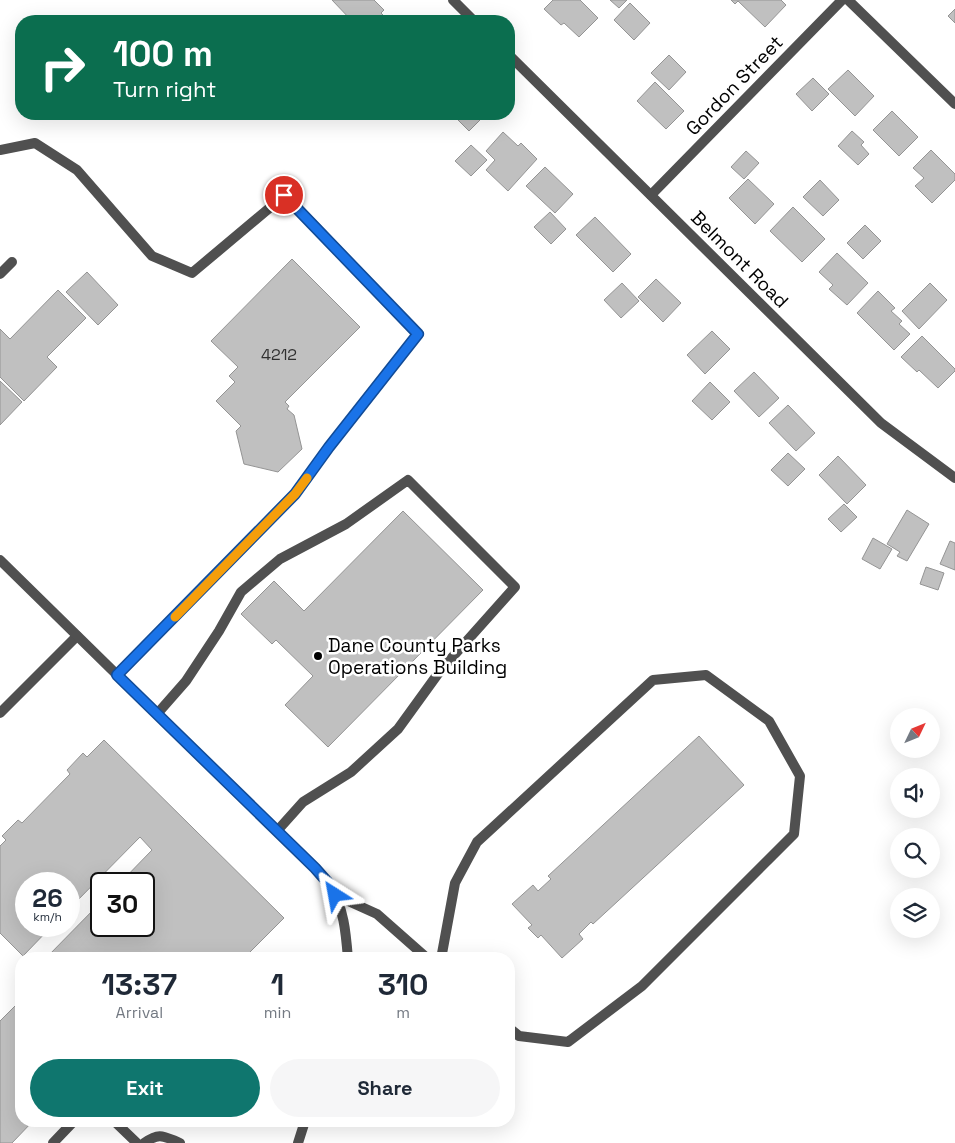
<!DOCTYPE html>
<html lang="en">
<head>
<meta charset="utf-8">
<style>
	:root { --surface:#fff; --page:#f6f6f7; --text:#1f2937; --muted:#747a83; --accent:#0f766e }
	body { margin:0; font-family:"Space Grotesk",sans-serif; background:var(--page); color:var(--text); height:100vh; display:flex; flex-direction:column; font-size:19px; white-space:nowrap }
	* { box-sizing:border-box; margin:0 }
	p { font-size:16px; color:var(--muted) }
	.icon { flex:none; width:28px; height:28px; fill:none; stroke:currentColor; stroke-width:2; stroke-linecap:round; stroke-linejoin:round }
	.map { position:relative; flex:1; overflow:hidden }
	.drawer { position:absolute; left:15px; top:952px; width:500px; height:175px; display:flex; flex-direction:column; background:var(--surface); border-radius:20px; box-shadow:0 5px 20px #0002 }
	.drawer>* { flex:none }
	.top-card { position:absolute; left:15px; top:15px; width:500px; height:105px; border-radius:20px; box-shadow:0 5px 20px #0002; background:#0b6e4f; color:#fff; overflow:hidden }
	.needle { width:32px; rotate:47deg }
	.tools { position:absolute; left:890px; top:708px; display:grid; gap:10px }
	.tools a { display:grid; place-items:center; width:50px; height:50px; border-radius:50%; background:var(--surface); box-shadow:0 5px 20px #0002; font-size:25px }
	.speed { position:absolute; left:15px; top:872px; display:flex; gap:10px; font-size:25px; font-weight:700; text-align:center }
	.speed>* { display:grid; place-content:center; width:65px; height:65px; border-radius:50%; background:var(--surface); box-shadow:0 5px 20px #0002; line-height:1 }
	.speed small { font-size:12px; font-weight:400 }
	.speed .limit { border:2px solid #111; border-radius:8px; background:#fff; color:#111 }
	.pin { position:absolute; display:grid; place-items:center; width:42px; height:42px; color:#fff; margin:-21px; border:2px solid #fff; border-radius:50%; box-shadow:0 1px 5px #0007 }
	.me { position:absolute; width:55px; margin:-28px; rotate:326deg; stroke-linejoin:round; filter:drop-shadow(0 0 4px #0008) }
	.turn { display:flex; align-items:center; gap:18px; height:105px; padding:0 15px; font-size:22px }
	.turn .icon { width:65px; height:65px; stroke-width:2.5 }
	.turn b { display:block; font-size:35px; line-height:42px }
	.eta { display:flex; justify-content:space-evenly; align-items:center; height:85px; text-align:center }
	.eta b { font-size:30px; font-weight:800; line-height:35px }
	.primary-button { display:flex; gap:10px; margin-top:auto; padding:10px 15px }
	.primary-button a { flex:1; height:58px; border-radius:30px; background:var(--accent); color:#fff; font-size:20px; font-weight:800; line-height:58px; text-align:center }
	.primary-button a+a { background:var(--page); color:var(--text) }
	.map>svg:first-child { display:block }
</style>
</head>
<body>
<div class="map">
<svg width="955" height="1143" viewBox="0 0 955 1143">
	<rect width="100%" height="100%" fill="#fff"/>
	<g fill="#c0c0c0" stroke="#949494">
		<polygon points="332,0 374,0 384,10 381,13 389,21 352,21"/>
		<polygon points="553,0 580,0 598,18 579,37 564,23 561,25 544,9"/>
		<polygon points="610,0 627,0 619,8"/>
		<polygon points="731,0 781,0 786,5 765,27 738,1 735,4"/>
		<polygon points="630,3 650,23 634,40 614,20"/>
		<polygon points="955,9 955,23 948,16"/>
		<polygon points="669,55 686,72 669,90 651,73"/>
		<polygon points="848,70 874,96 855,116 828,89"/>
		<polygon points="813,78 829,94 812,111 796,94"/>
		<polygon points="655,82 684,111 666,129 637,101"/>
		<polygon points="892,111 918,137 899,156 873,130"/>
		<polygon points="452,114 486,114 469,131"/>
		<polygon points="852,131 864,142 861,145 869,154 858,165 838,146"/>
		<polygon points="503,132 518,146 521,143 537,159 508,191 486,170 495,160 486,151"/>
		<polygon points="471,145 487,160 471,176 455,161"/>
		<polygon points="931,150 955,174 955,180 932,203 915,186 924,178 913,168"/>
		<polygon points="746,151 759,163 744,179 731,167"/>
		<polygon points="545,167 573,194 555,213 526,186"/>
		<polygon points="748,179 774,204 755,224 729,198"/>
		<polygon points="820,180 839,200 823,216 803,197"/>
		<polygon points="793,207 825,239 802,262 770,231"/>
		<polygon points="550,212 566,229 551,244 534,227"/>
		<polygon points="595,217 631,254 613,272 576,235"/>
		<polygon points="865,225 881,241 863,259 847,243"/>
		<polygon points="837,253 868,283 847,305 829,289 833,285 819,272"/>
		<polygon points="292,259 360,327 285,402 289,406 287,409 294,415 302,449 278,472 244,464 236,431 241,426 216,401 235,382 229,376 238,367 211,341"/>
		<polygon points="87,272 118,305 98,325 66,292"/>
		<polygon points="656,279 681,303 663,322 638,297"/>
		<polygon points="622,283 639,301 621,318 604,300"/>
		<polygon points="930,283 947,300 919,329 902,311"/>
		<polygon points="58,290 86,318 47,357 57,367 24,401 0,377 0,329 10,339"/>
		<polygon points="878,291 895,308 891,311 902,321 899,324 910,334 894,350 857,313"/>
		<polygon points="712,331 730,349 705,374 687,355"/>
		<polygon points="922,336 955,369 955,371 938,388 919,370 917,372 901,357"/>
		<polygon points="754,372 779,398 759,417 734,391"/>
		<polygon points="0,381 22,402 0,425"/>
		<polygon points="710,382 730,402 712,420 692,401"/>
		<polygon points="788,405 815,433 796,451 769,423"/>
		<polygon points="788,453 805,469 788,486 771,470"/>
		<polygon points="838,456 866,485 847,504 819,475"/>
		<polygon points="844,504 857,517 841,532 828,519"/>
		<polygon points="907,510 929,524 907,561 897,556 900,552 887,544"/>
		<polygon points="403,511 483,590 328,747 285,705 313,676 276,640 272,644 241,614 274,581 304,611"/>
		<polygon points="873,538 892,549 880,569 862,559"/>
		<polygon points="950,541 955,543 955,570 940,564"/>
		<polygon points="926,567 944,573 938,590 920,584"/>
		<polygon points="699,736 744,785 593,924 591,922 579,934 583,939 562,958 541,935 538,938 528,928 532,925 512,904 533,885 538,891 551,879 548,876"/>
		<polygon points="104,740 284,918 243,959 45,959 101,902 101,926 144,926 144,884 119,884 152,850 140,837 69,909 69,884 26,884 26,926 52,926 23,956 0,933 0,846 6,840 2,836 18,820 22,823 70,774 67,770 83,753 87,757"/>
		<polygon points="21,1000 21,1121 33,1121 12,1143 0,1143 0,1021"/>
	</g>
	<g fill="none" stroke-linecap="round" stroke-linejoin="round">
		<g stroke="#505050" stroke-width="10">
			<polyline points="0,150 35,143 77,170 152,256 192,273 285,195 418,334 329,447 295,494 117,675"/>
			<polyline points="0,274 12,262"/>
			<polyline points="0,713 77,636"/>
			<polyline points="157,714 186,681 219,631 241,592 280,559 346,524 408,480 515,587 440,671 398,729 351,772 303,802 277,831"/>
			<polyline points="335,895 377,914 428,959"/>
			<polyline points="441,959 455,883 477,842 653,680 706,675 769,721 800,776 794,834 642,986 568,1042 519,1036 509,1028"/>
			<polyline points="114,1121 137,1143"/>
			<polyline points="53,1143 74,1121"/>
			<path d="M144,1143C160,1132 163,1136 180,1143"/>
		</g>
		<g stroke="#505050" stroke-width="10">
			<polyline points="453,0 474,21"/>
			<polyline points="848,0 955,104"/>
			<polyline points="509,55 881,423 955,478"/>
			<polyline points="651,195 842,0"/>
			<path d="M0,560L213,769L315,868C320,874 326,879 330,886C344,907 346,934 348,959"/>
			<polyline points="298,1143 305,1121"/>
		</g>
	</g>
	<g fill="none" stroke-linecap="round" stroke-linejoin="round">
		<g stroke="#114b97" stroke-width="12">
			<polyline id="route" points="284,195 418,334 329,447 295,494 117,675 315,868 330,885 335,895"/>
		</g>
		<use href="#route" stroke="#1a73e8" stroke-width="9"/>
		<polyline stroke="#f59e0b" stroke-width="9" points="175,617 295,494 307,478"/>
	</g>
	<circle fill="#000" stroke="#fff" stroke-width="2" cx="318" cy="656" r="5"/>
	<g text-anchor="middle" stroke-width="5" stroke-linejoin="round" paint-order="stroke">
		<g font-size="16" fill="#303030">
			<text x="279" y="360">4212</text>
		</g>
		<g font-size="19" fill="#000" stroke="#fff">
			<text transform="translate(734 85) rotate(-46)" y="7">Gordon Street</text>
			<text transform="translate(740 259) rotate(45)" y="7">Belmont Road</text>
		</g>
		<g font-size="19" fill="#000" stroke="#fff" text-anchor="start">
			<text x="328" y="652">Dane County Parks<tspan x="328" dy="22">Operations Building</tspan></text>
		</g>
	</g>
</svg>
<div class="tools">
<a><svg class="needle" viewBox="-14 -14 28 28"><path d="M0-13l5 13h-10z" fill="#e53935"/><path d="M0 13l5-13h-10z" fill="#747a83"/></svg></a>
<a><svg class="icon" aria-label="sound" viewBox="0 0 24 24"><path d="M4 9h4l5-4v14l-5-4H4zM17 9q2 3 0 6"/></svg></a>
<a><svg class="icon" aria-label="search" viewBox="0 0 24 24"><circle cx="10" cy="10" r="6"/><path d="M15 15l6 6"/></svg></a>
<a><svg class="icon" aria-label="layers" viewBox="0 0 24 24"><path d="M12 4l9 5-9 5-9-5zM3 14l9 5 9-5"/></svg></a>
</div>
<div class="speed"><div>26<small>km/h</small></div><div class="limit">30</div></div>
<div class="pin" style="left:284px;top:195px;background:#d93025"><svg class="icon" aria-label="arrive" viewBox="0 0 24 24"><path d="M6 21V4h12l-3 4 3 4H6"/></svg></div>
<svg class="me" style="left:335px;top:895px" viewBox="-20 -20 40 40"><path d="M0-17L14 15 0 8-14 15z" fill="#1a73e8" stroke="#fff" stroke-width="4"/></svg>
<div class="top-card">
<div class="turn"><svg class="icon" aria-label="right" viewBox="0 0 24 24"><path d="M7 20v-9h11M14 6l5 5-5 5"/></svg><div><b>100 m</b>Turn right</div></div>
</div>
<section class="drawer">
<div class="eta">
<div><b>13:37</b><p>Arrival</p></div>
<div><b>1</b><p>min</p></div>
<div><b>310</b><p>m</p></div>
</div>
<div class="primary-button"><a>Exit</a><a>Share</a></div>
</section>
</div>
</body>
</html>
